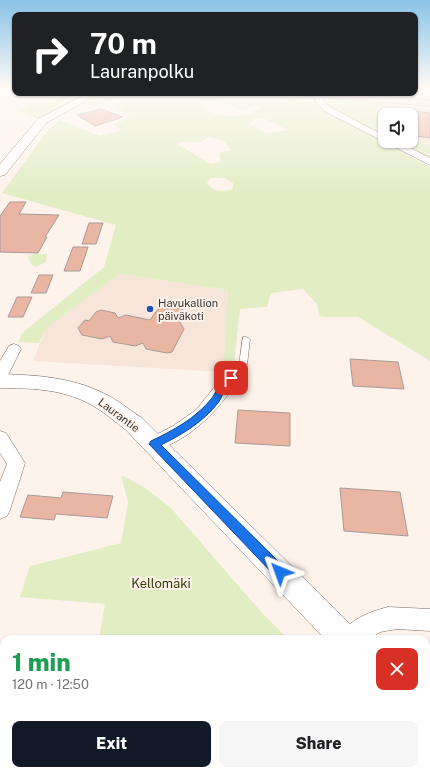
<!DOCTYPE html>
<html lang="en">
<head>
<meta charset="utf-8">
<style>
	:root { --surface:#fff; --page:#f6f6f6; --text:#202124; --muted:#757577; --accent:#111827 }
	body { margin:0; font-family:"Public Sans",sans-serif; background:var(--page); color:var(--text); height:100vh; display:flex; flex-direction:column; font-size:15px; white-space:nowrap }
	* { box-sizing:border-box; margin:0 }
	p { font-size:13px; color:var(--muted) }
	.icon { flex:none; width:22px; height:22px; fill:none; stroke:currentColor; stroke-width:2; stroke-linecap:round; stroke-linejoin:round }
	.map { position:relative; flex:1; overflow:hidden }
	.side { position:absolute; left:0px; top:635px; width:430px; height:140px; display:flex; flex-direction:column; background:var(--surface); border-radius:12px 12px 0 0; box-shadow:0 1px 3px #0004 }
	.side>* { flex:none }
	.banner { position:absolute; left:12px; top:12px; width:406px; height:84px; border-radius:8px; box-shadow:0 1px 3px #0004; background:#202124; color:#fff; overflow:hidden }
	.tools { position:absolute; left:378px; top:108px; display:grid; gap:8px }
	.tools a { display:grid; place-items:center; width:40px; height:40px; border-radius:8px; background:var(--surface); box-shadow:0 1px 3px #0004; font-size:20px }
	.pin { position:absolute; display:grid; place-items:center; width:34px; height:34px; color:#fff; margin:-17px; border-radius:8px; box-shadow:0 2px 6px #0006 }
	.me { position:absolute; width:44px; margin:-22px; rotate:316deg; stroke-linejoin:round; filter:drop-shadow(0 0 3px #0008) }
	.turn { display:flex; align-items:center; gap:14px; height:84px; padding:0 12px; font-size:18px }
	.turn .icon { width:52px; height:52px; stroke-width:2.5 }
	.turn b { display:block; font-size:28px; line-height:34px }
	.round { display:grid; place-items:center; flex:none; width:42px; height:42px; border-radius:8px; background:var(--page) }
	.headline { display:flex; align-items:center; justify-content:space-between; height:68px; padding:0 12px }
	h1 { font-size:24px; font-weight:800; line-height:30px; color:#1e9e55 }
	.cta { display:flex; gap:8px; margin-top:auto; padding:8px 12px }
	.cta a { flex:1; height:46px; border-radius:8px; background:var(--accent); color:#fff; font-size:16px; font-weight:800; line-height:46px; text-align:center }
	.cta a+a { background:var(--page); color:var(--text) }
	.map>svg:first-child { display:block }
</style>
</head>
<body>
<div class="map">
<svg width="430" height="775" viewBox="0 0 430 775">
	<rect width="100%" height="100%" fill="#fef3eb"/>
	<g fill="#f7e5da">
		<polygon points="415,108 430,109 430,159 411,141 410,115"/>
		<polygon points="120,274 228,290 223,372 33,361 46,328"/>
	</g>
	<g fill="#e2edc4" fill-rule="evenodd">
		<path d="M67,93H79C61,100 55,109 39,119L20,112L30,104L45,103L60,98Z"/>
		<path d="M105,93H255L315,101L324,110L430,167V361L358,317H329L319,316L317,304L303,289L271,293L267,307L240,309L234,364L223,372L228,290L120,274L46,328L39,343L18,342L22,333L104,267L116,225L2,193L48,130L60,120L100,136L121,130L116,125L131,114L116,110L125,104L116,100L92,106L84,104ZM211,101L224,103L243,111L252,106L258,105L260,108C244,119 214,119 201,105V102ZM263,118L288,130L267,133L249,124L254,119ZM209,137L224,141L231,150L219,153L221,162L210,164L179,145L180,142H200ZM210,178H225L233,183V187L231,190C221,191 213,192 207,183Z"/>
		<polygon points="333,97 403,102 405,109 414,111 411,127 411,115 385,115 385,135 328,106 326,99"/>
		<polygon points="411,138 430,146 430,159 396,141 411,141"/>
		<polygon points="34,254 47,254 46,262 36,267 31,264 28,257"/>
		<polygon points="121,475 144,487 171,508 262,613 288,639 99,639 105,604 20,597 30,566 121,543 128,502"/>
		<polygon points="67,771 141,771 141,775 66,775"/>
	</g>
	<g fill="#eab6a4" stroke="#a79b97">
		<polygon points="101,109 123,117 95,126 77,115"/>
		<polygon points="417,111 430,113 430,138 416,136"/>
		<polygon points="10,202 26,202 19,214 59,215 45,237 47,237 38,253 0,252 0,216"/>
		<polygon points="89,223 103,223 96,244 82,244"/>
		<polygon points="73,247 88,247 80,271 64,271"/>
		<polygon points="39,275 53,275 46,293 31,293"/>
		<polygon points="17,297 32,297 23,317 8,317"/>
		<polygon points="161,305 183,309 178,319 184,329 172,352 167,353 146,349 143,343 135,346 113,342 110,336 102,339 82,335 78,328 85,320 89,321 96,312 101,310 115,313 118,318 126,315 150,320"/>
		<polygon points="350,359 398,362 404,389 353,386"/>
		<polygon points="238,410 290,413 290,446 235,443"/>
		<polygon points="340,488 400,492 408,536 344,531"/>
		<polygon points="63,492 113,496 107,518 56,514 54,520 20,517 28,495 61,498"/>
	</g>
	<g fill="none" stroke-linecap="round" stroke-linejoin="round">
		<g stroke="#776e67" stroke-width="1">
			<polygon id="service" points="243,337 246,337 250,339 247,365 234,380 228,380 227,378 228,376 239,364"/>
		</g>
		<g stroke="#776e67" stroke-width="1">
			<g id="minor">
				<polygon points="316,93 322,93 323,100 330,107 385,136 385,141 397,141 430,158 430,165 324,111 315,101"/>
				<polygon points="14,344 19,346 21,349 6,379 0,380 0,361 9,346"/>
				<path d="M231,373L237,374L239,378C219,411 191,439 154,451L148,449L145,444L148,439L173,426L196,410L225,374Z"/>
				<polygon points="0,431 6,433 25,463 10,510 7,516 0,519 0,482 7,464 0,453"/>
				<path d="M388,607L430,609V631L397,629L380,632L369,639H339C347,620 369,612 388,607Z"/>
			</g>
		</g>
		<g stroke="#776e67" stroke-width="1">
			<g id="tertiary">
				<path d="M0,374C35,375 71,377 103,393C117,399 129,410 142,418L355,629L360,639H325L126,430C114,421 102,410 88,403C61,389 30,388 0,388Z"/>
				<polygon points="426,729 430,731 430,770 426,768"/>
			</g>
		</g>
		<g stroke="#776e67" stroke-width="1">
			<polygon id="secondary" points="88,93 100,93 46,123 5,175 0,176 0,164 38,119"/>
		</g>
		<g stroke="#b39499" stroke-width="1">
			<polygon id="primary" points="300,93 342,93 430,100 430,106 305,96"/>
		</g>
		<use href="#service" fill="#fff" fill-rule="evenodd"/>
		<use href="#minor" fill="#fff" fill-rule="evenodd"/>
		<use href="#tertiary" fill="#fff" fill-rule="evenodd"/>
		<use href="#secondary" fill="#fff" fill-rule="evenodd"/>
		<use href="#primary" fill="#fadfe3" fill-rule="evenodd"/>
	</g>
	<linearGradient id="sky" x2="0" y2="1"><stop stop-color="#89c3e6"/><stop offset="0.45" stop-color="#fffaf6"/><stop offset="1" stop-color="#fffaf6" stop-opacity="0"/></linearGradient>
	<rect width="430" height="196" fill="url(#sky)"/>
	<path fill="#1a73e8" stroke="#114b97" d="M231,374L236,378C233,382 229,385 226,389C223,393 221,399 218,403C203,422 183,434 161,445L285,568L286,572L285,577L280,578L276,577L149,444L151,441C174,430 196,418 212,398C218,390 221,377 231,374Z"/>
	<circle fill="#2750bf" stroke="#fef3eb" stroke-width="1.5" cx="150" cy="309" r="4"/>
	<g text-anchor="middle" stroke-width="4" stroke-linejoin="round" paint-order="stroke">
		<g font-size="11" fill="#373230" stroke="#fef3eb" text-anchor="start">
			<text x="158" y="307">Havukallion<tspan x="158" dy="13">päiväkoti</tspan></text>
		</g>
		<g font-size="11" fill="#373230" stroke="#fef3eb">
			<text transform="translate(119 415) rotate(37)" y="4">Laurantie</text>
		</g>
		<g font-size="13" fill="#343e07" stroke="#fef3eb">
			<text x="161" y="588">Kellomäki</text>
		</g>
	</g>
</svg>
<div class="tools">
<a><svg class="icon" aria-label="sound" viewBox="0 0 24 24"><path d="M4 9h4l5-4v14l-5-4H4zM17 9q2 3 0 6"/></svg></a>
</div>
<div class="pin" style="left:231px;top:378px;background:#d93025"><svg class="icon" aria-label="arrive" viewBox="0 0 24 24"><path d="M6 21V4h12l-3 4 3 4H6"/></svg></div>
<svg class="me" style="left:280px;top:572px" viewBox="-20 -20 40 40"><path d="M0-17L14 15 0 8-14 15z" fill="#1a73e8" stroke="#fff" stroke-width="4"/></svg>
<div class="banner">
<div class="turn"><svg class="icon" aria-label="right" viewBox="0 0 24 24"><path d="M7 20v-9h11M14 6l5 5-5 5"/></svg><div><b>70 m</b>Lauranpolku</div></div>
</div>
<section class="side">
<div class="headline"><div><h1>1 min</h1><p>120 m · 12:50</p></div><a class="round" style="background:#d93025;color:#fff"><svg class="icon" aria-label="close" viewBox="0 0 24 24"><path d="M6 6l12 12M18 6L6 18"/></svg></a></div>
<div class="cta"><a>Exit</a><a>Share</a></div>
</section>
</div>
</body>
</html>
